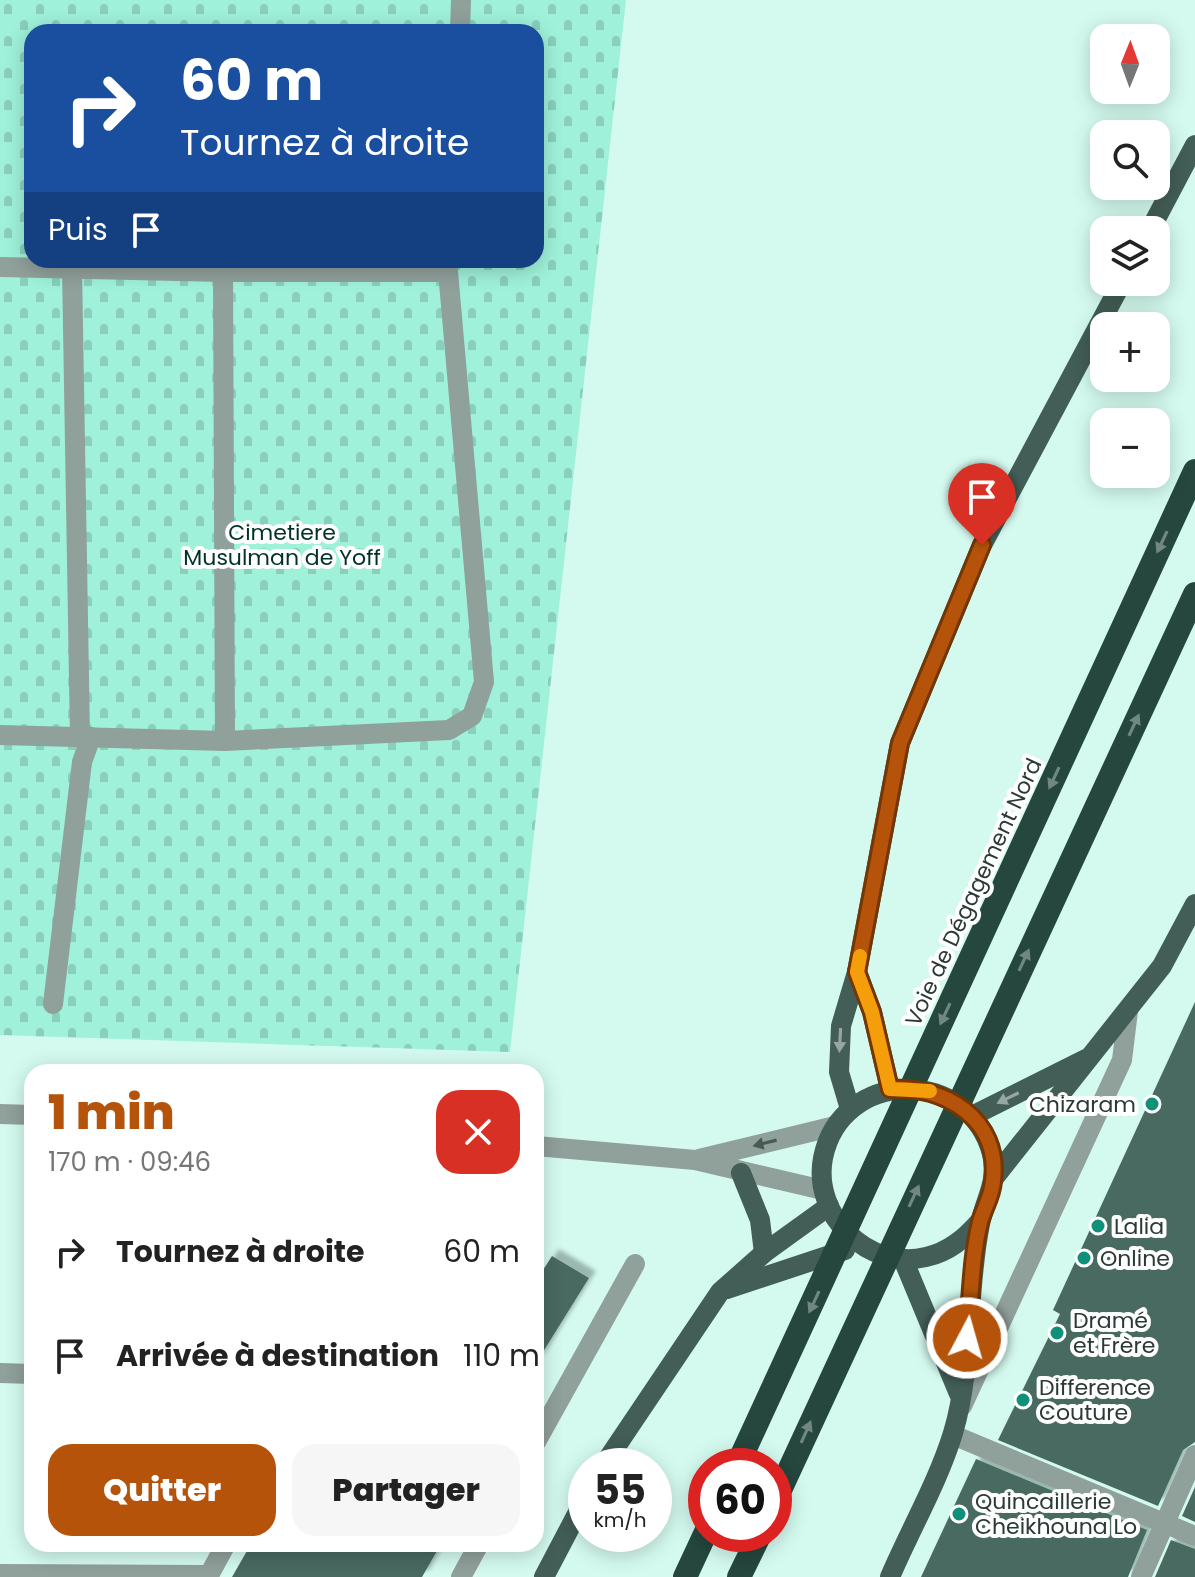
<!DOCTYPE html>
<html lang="fr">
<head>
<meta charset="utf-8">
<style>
	:root { --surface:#fff; --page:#f6f6f6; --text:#222; --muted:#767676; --accent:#b45309 }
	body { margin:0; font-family:Poppins,sans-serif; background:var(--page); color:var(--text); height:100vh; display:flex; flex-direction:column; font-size:30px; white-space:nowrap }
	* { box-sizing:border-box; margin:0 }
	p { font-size:26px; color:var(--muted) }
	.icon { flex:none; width:44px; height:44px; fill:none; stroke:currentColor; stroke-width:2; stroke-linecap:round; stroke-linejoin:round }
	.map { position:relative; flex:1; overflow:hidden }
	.side { position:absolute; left:24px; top:1064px; width:520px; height:488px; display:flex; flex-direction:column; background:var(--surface); border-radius:24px; box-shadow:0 4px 20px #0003 }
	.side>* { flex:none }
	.top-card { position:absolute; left:24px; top:24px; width:520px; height:244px; border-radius:24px; box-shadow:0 4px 20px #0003; background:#1a4fa0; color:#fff; overflow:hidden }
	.needle { width:52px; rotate:1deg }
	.buttons { position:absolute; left:1090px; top:24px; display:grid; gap:16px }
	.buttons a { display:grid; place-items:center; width:80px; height:80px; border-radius:16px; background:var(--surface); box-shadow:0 4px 20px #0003; font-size:40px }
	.speed { position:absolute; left:568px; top:1448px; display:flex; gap:16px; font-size:40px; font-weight:700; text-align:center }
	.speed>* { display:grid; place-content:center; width:104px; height:104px; border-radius:50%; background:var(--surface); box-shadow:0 4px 20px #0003; line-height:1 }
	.speed small { font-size:20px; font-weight:400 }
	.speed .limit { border:12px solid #d22; background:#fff; color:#111 }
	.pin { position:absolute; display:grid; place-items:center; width:68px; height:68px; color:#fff; margin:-82px -34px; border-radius:50% 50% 50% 0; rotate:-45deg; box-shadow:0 0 8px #0007 }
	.pin .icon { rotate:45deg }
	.me { position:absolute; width:88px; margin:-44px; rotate:6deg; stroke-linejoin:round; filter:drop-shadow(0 0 6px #0008) }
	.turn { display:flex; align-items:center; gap:28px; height:168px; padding:0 24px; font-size:36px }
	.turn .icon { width:104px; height:104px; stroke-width:2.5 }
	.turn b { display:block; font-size:56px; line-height:68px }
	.then { display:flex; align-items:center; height:76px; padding:0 24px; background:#0003; gap:16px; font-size:30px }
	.round { display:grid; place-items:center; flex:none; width:84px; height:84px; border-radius:24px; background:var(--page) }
	.headline { display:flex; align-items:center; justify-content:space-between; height:136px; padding:0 24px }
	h1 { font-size:48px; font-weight:800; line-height:60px; color:var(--accent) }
	.primary-button { display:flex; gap:16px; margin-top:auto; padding:16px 24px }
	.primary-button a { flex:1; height:92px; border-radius:24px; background:var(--accent); color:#fff; font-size:32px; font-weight:800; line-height:92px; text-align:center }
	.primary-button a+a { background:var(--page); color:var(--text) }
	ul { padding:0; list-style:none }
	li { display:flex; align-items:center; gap:24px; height:104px; padding:0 24px }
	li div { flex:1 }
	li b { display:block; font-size:30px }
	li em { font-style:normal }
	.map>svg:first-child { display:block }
</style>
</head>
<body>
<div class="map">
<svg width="1195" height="1577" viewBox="0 0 1195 1577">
	<defs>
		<pattern id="cemetery-stones" width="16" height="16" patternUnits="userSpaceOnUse" patternTransform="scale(2)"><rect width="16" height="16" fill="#9ff1da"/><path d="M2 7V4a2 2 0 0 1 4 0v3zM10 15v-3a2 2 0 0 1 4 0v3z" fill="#89cfbc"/></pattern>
		<filter id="shadow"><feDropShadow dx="7" dy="-7" stdDeviation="2" flood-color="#0004"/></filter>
	</defs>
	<rect width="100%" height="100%" fill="#d4faef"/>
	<path fill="url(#cemetery-stones)" fill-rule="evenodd" d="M0,0H626L510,1052L0,1035ZM32,32H536V260H32Z"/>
	<g fill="#486b61" filter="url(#shadow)">
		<polygon points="1195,1002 1195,1442 1183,1450 1158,1506 998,1440 1060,1314 1053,1310"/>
		<polygon points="552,1256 589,1278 536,1363 536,1281"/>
		<polygon points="976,1459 1147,1530 1128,1577 921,1577"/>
		<polygon points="1195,1487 1195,1522 1182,1516"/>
		<polygon points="1171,1540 1195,1549 1195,1577 1155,1577"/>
		<polygon points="251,1544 441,1544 422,1577 232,1577"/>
	</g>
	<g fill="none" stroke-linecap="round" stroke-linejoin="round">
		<g stroke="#90a09b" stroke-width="20">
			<polyline points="460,32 461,0"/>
			<polyline points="0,267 223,272 446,272"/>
			<polyline points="72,268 80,737"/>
			<polyline points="223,272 225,741"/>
			<polyline points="0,735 225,741 449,730 472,716 484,682 447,260"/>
			<polyline points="53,1004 82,762 91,737"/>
			<polyline points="0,1114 32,1115"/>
			<polyline points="536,1146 695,1160 823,1190"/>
			<polyline points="699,1159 835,1126"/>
			<polyline points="0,1373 32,1374"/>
			<polyline points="962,1406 1122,1060 1128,1011"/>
			<polyline points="953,1435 1195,1536"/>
			<polyline points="536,1442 635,1264"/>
			<polyline points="0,1574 209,1575"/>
			<polyline points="208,1577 226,1544"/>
			<polyline points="461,1577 479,1544"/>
			<polyline points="1141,1577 1195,1455"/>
		</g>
		<g stroke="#425e56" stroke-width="20">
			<polyline points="1150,230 1195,145"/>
			<polyline points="857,972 872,1012 890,1089"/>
			<polyline points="850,1109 839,1072 841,1026 857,972 900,743 982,545 1122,282"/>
			<polyline points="972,1116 1086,1059"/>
			<polyline points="741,1173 760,1220 764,1253"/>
			<polyline points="994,1178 1162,966 1195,904"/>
			<polyline points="903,1259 959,1394"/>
			<polyline points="727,1289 845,1250"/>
			<polyline points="603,1466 720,1292 764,1253 829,1206"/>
			<polyline points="544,1577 586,1497"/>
			<path d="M890,1577C910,1530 938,1482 953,1433C973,1366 966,1292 980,1224C985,1199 999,1181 992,1154C969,1066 841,1068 823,1158C812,1215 868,1271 926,1257C949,1252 965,1238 980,1221"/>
		</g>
		<g stroke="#25473e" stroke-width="24">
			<polyline points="737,1466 1195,471"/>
			<polyline points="774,1503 1195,594"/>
			<polyline points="685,1577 706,1532"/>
			<polyline points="739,1577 760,1534"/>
		</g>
	</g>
	<defs><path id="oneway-solid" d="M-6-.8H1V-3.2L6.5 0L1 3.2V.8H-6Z" transform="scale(2)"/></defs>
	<g fill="#718781">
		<use href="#oneway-solid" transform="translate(1162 542) rotate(115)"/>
		<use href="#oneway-solid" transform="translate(1134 725) rotate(-65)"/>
		<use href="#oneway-solid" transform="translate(1054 778) rotate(115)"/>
		<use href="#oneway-solid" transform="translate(1024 960) rotate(-65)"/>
		<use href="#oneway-solid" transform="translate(945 1014) rotate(115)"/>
		<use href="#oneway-solid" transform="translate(914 1196) rotate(-65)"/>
		<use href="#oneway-solid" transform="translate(814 1302) rotate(115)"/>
		<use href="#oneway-solid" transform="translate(806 1432) rotate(-66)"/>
	</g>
	<g fill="#97a6a2">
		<use href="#oneway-solid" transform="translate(840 1040) rotate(93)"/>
		<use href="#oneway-solid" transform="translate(1008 1098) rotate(154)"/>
	</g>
	<use fill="#495954" href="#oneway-solid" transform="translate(765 1143) rotate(166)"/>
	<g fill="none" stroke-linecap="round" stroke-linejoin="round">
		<g stroke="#753606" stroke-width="20">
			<path id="route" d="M967,1338C971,1301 971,1259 980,1222C984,1208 992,1196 993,1181C1001,1119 944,1085 890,1089L872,1012L857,972L900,743L982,545"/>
		</g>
		<use href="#route" stroke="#b45309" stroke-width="14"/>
		<polyline stroke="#f59e0b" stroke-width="14" points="860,956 857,972 872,1012 890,1089 930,1091"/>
	</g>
	<g fill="#0f9179" stroke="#fefefe" stroke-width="3">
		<circle cx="1152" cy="1104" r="8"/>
		<circle cx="1098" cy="1226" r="8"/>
		<circle cx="1084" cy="1258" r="8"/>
		<circle cx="1057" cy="1333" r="8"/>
		<circle cx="1023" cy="1400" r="8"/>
		<circle cx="959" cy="1514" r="8"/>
	</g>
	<g text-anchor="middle" stroke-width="8" stroke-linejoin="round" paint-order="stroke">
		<g font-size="22" fill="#013229" stroke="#fefefe">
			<text x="282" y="540">Cimetiere<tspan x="282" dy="25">Musulman de Yoff</tspan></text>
		</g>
		<g font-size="22" fill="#2b3a35" stroke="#fefefe">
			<text transform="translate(973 892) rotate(-65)" y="8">Voie de Dégagement Nord</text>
		</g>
		<g font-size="22" fill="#2b3a35" stroke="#fefefe" text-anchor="start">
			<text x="1136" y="1112" text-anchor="end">Chizaram</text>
			<text x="1114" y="1234">Lalia</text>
			<text x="1100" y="1266">Online</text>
			<text x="1073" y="1328">Dramé<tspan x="1073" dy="25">et Frère</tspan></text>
			<text x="1039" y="1395">Difference<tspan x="1039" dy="25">Couture</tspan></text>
			<text x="975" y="1509">Quincaillerie<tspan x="975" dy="25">Cheikhouna Lo</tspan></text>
		</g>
	</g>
</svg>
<div class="buttons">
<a><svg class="needle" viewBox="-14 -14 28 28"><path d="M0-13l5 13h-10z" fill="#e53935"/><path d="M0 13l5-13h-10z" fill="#767676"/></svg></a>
<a><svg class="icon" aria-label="search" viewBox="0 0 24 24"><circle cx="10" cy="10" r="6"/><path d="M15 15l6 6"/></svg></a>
<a><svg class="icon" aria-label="layers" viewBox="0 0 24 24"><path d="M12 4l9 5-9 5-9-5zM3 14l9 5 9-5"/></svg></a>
<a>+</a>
<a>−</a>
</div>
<div class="speed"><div>55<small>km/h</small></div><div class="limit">60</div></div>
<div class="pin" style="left:982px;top:545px;background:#d93025"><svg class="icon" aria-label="arrive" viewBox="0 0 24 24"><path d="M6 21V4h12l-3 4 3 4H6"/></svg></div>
<svg class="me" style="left:967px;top:1338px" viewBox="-20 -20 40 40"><circle r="17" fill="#b45309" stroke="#fff" stroke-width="3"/><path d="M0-11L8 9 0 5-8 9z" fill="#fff"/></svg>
<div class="top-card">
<div class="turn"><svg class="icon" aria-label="right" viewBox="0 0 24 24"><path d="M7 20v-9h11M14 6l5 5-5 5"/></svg><div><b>60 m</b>Tournez à droite</div></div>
<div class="then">Puis<svg class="icon" aria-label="arrive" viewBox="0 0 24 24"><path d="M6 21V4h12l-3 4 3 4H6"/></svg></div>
</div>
<section class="side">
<div class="headline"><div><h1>1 min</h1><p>170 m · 09:46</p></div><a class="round" style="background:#d93025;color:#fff"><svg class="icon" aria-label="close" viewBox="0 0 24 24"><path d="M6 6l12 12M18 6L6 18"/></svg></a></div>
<ul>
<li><svg class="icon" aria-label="right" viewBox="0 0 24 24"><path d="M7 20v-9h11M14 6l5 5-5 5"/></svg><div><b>Tournez à droite</b></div><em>60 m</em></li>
<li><svg class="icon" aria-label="arrive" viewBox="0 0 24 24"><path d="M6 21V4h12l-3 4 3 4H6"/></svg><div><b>Arrivée à destination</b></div><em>110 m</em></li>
</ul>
<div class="primary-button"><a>Quitter</a><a>Partager</a></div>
</section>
</div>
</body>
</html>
